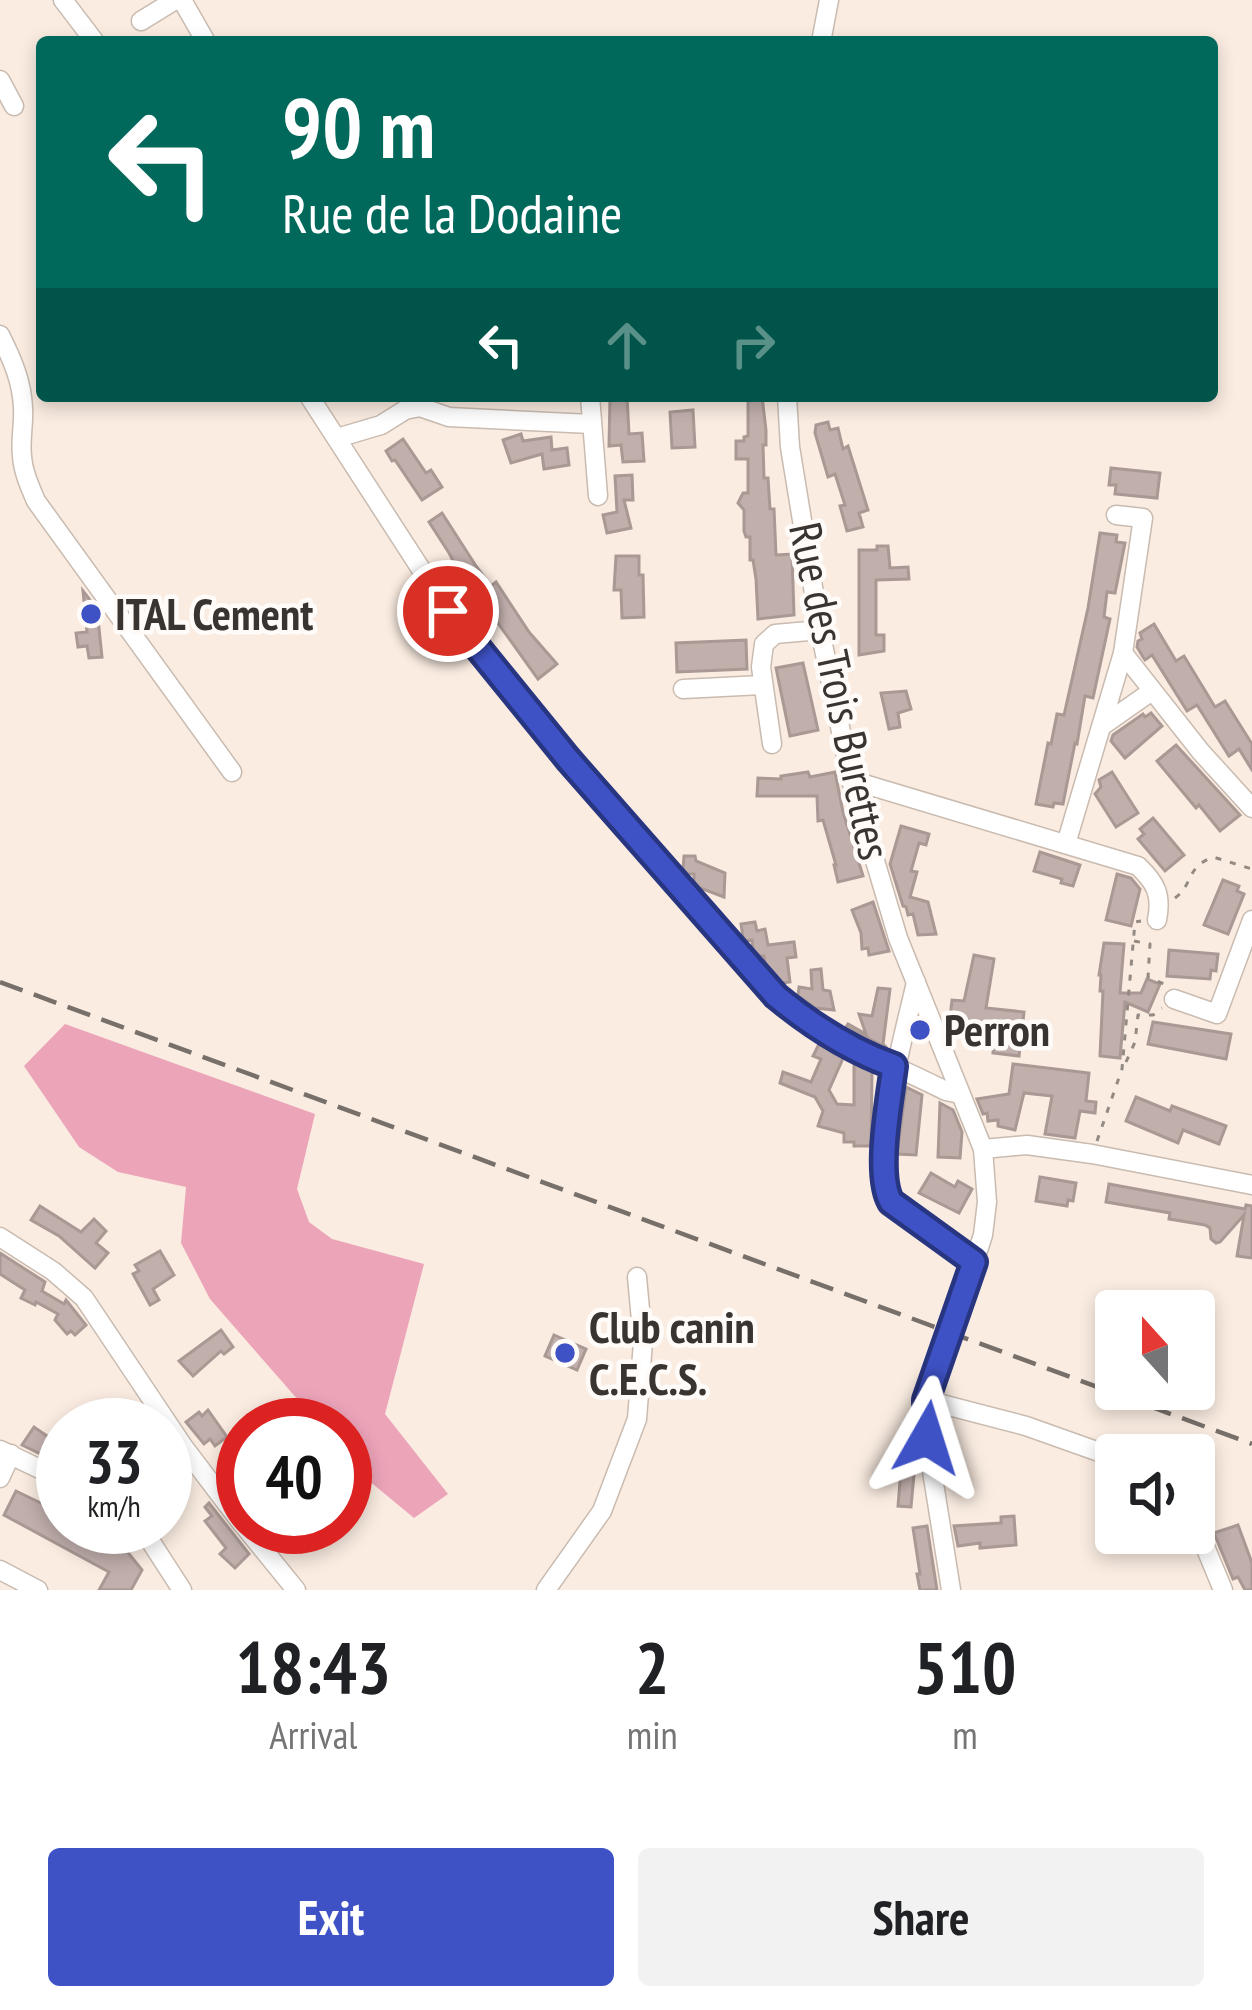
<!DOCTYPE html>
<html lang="en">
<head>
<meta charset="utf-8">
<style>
	:root { --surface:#fff; --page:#f2f2f2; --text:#202124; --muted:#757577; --accent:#3e52c5 }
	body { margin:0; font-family:"PT Sans Narrow",sans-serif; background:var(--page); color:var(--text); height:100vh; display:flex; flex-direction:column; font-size:45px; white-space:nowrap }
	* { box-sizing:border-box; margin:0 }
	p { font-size:39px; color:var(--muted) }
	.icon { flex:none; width:66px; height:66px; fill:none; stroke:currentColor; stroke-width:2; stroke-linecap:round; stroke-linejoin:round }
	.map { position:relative; height:1590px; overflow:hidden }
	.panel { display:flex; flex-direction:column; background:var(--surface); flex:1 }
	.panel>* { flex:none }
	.top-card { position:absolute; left:36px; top:36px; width:1182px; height:366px; border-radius:12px; box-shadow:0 6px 18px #0003; background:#00695c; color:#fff; overflow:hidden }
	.needle { width:78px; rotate:339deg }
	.fabs { position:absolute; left:1095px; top:1290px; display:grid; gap:24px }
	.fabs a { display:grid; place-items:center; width:120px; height:120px; border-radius:12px; background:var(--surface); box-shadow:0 6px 18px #0003; font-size:60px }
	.speed { position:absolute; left:36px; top:1398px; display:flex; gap:24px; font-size:60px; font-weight:700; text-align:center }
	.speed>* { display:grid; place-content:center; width:156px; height:156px; border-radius:50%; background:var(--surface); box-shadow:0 6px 18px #0003; line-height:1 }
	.speed small { font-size:30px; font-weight:400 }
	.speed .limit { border:18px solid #d22; background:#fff; color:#111 }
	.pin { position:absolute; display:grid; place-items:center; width:102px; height:102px; color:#fff; margin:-51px; border:6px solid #fff; border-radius:50%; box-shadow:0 3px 12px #0007 }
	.me { position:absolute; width:132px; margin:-66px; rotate:6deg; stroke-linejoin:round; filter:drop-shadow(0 0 9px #0008) }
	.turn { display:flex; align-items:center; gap:42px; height:252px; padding:0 48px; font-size:54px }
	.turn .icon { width:156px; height:156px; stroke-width:2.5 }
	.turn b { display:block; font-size:84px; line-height:102px }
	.lanes { display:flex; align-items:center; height:114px; padding:0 48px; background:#0003; justify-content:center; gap:60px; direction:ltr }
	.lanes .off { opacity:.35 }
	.eta { display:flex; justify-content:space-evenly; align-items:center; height:204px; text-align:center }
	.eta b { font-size:72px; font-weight:700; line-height:84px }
	.button { display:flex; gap:24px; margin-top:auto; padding:24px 48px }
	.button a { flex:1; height:138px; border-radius:12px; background:var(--accent); color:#fff; font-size:48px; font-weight:700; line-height:138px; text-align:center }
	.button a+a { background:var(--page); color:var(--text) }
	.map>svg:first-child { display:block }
</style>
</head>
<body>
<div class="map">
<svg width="1252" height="1590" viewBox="0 0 1252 1590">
	<rect width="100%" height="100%" fill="#faece1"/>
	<polygon fill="#eca4b9" points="65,1024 315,1114 297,1189 309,1222 332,1239 424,1264 385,1414 448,1494 414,1518 368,1480 345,1454 345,1425 320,1425 210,1299 181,1243 186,1187 118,1172 79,1147 24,1066"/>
	<g fill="#c1afac" stroke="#a99894" stroke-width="3">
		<polygon points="610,396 627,396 629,434 642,433 644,461 623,462 621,445 609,446"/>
		<polygon points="748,396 762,396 766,430 766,445 763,445 764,478 768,478 770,509 774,509 776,555 792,554 794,615 758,619 756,579 753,560 750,560 750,537 746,537 744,531 744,510 738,503 743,493 748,493 748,459 736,459 736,441 744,441 744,437 748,436"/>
		<polygon points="693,410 695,447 672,448 670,412"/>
		<polygon points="828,422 830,430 838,428 843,449 848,446 868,510 859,513 863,527 847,531 840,506 845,505 835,474 828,477 815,433 816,425"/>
		<polygon points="521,434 523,441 551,437 552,450 567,448 569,465 544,469 542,454 511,463 503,440"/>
		<polygon points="403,439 426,473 431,470 442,487 422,500 395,460 392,461 386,451"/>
		<polygon points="1111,468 1160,473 1157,498 1115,494 1116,485 1109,485"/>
		<polygon points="632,475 633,500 624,500 631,528 607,533 603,515 617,512 615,476"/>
		<polygon points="442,513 476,566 491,586 496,582 529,632 557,664 538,679 477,594 475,596 454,569 457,568 449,553 429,522"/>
		<polygon points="1100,533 1117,535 1116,542 1125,543 1115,593 1107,592 1104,617 1110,619 1093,698 1085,696 1077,744 1075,743 1063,804 1054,803 1053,807 1036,804 1048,743 1051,744 1057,714 1064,715 1088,608"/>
		<polygon points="877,546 888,546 890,568 908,567 909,579 876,580 876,635 884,635 884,651 859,655 859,550 877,550"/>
		<polygon points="616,556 639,556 639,575 643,575 644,617 622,618 621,590 614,590"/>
		<polygon points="83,591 97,609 102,657 89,658 87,646 78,647 76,633 87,632"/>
		<polygon points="1154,624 1176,661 1184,656 1215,707 1225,701 1252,744 1252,770 1239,749 1229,756 1197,705 1187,711 1152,655 1145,660 1143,657 1137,647 1138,641 1142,639 1140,633"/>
		<polygon points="746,640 747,669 677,672 676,643"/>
		<polygon points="803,663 818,730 790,736 776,668"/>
		<polygon points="906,691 911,709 898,713 900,727 889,729 881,693"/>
		<polygon points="1151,713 1162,726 1125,758 1111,741 1113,735 1143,714 1145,717"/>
		<polygon points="1176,745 1240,815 1220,831 1199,805 1196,808 1157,761"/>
		<polygon points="808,772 810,777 835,772 843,812 863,876 838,882 834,865 836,865 823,820 818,821 817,796 757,796 758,778 781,779 781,776"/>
		<polygon points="1112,772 1138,813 1116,827 1095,794 1101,787 1099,780"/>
		<polygon points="1153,818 1184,855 1165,871 1138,839 1144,834 1140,829"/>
		<polygon points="901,826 929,834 926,845 919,843 911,871 917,872 910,897 928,902 936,934 918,935 913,914 908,915 906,907 903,906 890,864"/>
		<polygon points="1040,852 1080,865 1073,886 1061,883 1062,879 1034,871"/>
		<polygon points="684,856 695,856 696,861 725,873 724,897 700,888 694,882 694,874 687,874 683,869"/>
		<polygon points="1117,874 1131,878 1140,889 1131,926 1106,920"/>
		<polygon points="1223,880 1239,886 1237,891 1244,894 1228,934 1204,925"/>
		<polygon points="873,902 889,951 869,955 868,948 862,949 861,933 852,910"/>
		<polygon points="755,922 757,931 765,929 768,945 794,942 796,957 787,958 790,982 782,983 765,963 764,956 759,956 753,950 752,940 746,941 743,937 741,924"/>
		<polygon points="1104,943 1124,944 1120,993 1141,993 1147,979 1160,984 1148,1012 1125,1002 1120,1058 1100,1056 1103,991 1100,991 1101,975 1099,975"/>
		<polygon points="1169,950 1218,954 1216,971 1211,970 1210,979 1167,976"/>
		<polygon points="974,955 994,959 986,1008 1024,1012 1019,1056 993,1053 996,1024 950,1018 952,1000 964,1001"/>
		<polygon points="821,969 823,990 830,991 834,1010 815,1008 798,996 799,987 812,989 811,970"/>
		<polygon points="878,988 890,989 883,1044 887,1048 846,1027 848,1024 866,1034 859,1014 872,1016"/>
		<polygon points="1153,1022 1231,1034 1226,1059 1148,1044"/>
		<polygon points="820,1042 844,1056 829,1090 837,1104 854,1105 854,1061 872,1070 871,1146 854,1146 854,1142 844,1142 844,1133 818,1126 823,1111 815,1097 780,1083 783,1072 811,1082 821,1059 813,1056"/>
		<polygon points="1013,1064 1089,1073 1086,1101 1096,1102 1095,1113 1080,1111 1075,1138 1045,1134 1052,1096 1024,1093 1015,1130 998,1126 998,1120 988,1121 987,1113 983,1114 977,1099 1009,1094"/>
		<polygon points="906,1087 922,1095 916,1155 897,1154"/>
		<polygon points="1136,1097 1170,1111 1172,1106 1226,1126 1219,1144 1183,1130 1178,1143 1126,1121"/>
		<polygon points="940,1103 953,1110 962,1132 960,1158 938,1157"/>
		<polygon points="931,1173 955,1187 958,1181 972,1189 959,1213 919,1193"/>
		<polygon points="1040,1177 1076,1183 1073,1201 1068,1200 1067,1206 1036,1201"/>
		<polygon points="1109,1184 1245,1209 1246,1205 1252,1206 1252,1258 1237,1256 1244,1215 1220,1242 1216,1243 1211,1239 1210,1228 1205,1225 1169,1219 1170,1213 1106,1202"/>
		<polygon points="40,1206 81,1232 94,1219 106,1231 96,1243 108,1253 95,1268 59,1236 31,1220"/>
		<polygon points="160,1251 174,1275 153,1289 159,1300 150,1305 133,1274 139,1271 135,1265"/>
		<polygon points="0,1253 45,1282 42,1291 64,1304 66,1300 86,1325 75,1335 71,1331 67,1334 55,1320 58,1314 36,1302 35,1305 21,1298 25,1290 0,1274"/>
		<polygon points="221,1330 233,1347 224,1354 221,1351 193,1376 179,1361"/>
		<polygon points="554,1335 586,1349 577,1370 545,1356"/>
		<polygon points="208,1410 227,1437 215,1446 210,1439 204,1444 186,1422 199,1412 202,1416"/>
		<polygon points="63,1423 63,1465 22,1445 34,1427 53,1440"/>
		<polygon points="902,1432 912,1433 916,1453 911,1507 898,1506 901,1469 894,1469 895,1452"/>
		<polygon points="16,1491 63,1514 63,1527 88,1527 121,1544 142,1570 131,1590 99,1590 109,1572 4,1515"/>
		<polygon points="209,1503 249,1554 235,1568 220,1554 226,1548 205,1521 212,1516 205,1507"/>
		<polygon points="1014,1516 1016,1545 980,1548 980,1543 958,1546 954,1526 1001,1523 1001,1517"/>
		<polygon points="1238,1525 1252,1563 1252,1590 1245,1590 1238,1577 1233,1579 1214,1533"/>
		<polygon points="927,1526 937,1590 920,1590 917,1574 920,1574 913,1528"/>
	</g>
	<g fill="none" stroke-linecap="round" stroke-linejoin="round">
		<g stroke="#c9bbb0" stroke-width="21">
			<g id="minor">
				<polyline points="63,0 95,42"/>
				<polyline points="182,0 206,42"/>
				<polyline points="141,21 175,0"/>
				<polyline points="821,42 829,0"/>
				<polyline points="0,80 14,106"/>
				<path d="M0,335C12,359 22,381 23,408C24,424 20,440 22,456C23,472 30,487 36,501L232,772"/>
				<path d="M309,396L448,611L569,759L776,996C827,1038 887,1062 946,1091L960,1094"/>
				<polyline points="590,396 598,496"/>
				<polyline points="787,396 790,447 820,630 851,780 898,938 983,1149 987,1202 983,1235 971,1272"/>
				<polyline points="337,438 381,425 405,410 420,407 449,417 591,424"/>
				<polyline points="1123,653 1201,752 1252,808"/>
				<polyline points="683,689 762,685"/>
				<polyline points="1102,726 1152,691"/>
				<polyline points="772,744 761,667 764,644 775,634 820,630"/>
				<path d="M851,780L1138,866C1156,883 1162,895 1157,920"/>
				<polyline points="1066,844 1123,653 1143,518 1116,515"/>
				<path d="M916,982C906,1029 867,1161 891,1202L974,1262"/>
				<polyline points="1174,999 1217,1014 1252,920"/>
				<polyline points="983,1149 1027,1145 1092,1154 1252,1185"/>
				<polyline points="0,1237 53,1271 84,1298 183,1446 243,1525"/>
				<polyline points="931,1383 926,1400 925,1427 951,1590"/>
				<polyline points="926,1400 1026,1426 1116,1458"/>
				<polyline points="0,1450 63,1480"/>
				<polyline points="0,1478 11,1454"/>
				<polyline points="1194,1520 1223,1590"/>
				<polyline points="138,1527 151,1542 182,1590"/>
				<polyline points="245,1527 296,1590"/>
				<polyline points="0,1570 38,1590"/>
				<polyline points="546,1590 602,1511 637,1419 643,1342 637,1277"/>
			</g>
		</g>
		<g stroke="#938a83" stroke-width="3" stroke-dasharray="6 9" stroke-linecap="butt">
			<path d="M1175,898C1194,884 1185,868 1213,857L1252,869"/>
			<polyline points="1134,941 1150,944 1148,977 1164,984"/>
			<polyline points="1126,1062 1135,1042 1138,1015 1153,1015 1162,1008"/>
			<polyline points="1097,1141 1122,1069 1135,922 1141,921"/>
		</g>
		<use href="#minor" stroke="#fff" stroke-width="18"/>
		<polyline stroke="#776f69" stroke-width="4.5" stroke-dasharray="24 12" stroke-linecap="butt" points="0,982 1252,1444"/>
		<g stroke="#c9bbb0" stroke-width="21" stroke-linecap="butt">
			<polyline id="minor-bridge" points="931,1383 971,1272"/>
		</g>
		<use href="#minor-bridge" stroke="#fff" stroke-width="18"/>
	</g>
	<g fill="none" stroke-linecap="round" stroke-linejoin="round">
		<g stroke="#283580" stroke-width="30">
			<path id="route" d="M448,611L568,759L776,996C810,1024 852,1051 894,1066C890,1098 875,1175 891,1202L974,1262L926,1400L927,1438"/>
		</g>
		<use href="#route" stroke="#3e52c5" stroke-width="21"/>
	</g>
	<g fill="#3e52c5" stroke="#fefbf9" stroke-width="4.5">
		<circle cx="91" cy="614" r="12"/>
		<circle cx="920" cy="1030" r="12"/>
		<circle cx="565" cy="1353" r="12"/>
	</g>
	<g text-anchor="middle" stroke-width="9" stroke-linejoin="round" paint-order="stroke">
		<g font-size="45" font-weight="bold" fill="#393430" stroke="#fefbf9" text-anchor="start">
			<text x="115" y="630">ITAL Cement</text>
			<text x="944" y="1046">Perron</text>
			<text x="589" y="1343">Club canin<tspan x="589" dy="52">C.E.C.S.</tspan></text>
		</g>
		<g font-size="45" fill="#393430" stroke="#fefbf9">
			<text transform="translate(840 691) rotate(78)" y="16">Rue des Trois Burettes</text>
		</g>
	</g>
</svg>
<div class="fabs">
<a><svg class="needle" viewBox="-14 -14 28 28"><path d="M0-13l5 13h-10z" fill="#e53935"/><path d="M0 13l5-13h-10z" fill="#757577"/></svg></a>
<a><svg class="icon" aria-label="sound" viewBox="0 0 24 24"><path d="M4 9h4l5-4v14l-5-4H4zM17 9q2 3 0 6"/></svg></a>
</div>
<div class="speed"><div>33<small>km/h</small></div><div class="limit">40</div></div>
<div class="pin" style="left:448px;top:611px;background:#d93025"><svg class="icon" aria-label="arrive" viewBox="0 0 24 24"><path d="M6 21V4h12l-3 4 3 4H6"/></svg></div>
<svg class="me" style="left:927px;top:1438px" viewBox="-20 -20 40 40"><path d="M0-17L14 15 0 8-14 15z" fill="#3e52c5" stroke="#fff" stroke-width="4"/></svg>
<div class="top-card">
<div class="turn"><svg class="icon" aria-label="left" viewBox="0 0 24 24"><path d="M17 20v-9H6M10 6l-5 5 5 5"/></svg><div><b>90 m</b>Rue de la Dodaine</div></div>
<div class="lanes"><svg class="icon" aria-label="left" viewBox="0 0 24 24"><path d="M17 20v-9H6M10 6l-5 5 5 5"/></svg><svg class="icon off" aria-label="ahead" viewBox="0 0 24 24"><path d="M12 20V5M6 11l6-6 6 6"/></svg><svg class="icon off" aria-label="right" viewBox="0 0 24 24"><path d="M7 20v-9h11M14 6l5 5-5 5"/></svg></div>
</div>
</div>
<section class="panel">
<div class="eta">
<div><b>18:43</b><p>Arrival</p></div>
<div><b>2</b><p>min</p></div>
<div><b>510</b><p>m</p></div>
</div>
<div class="button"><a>Exit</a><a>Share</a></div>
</section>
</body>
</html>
